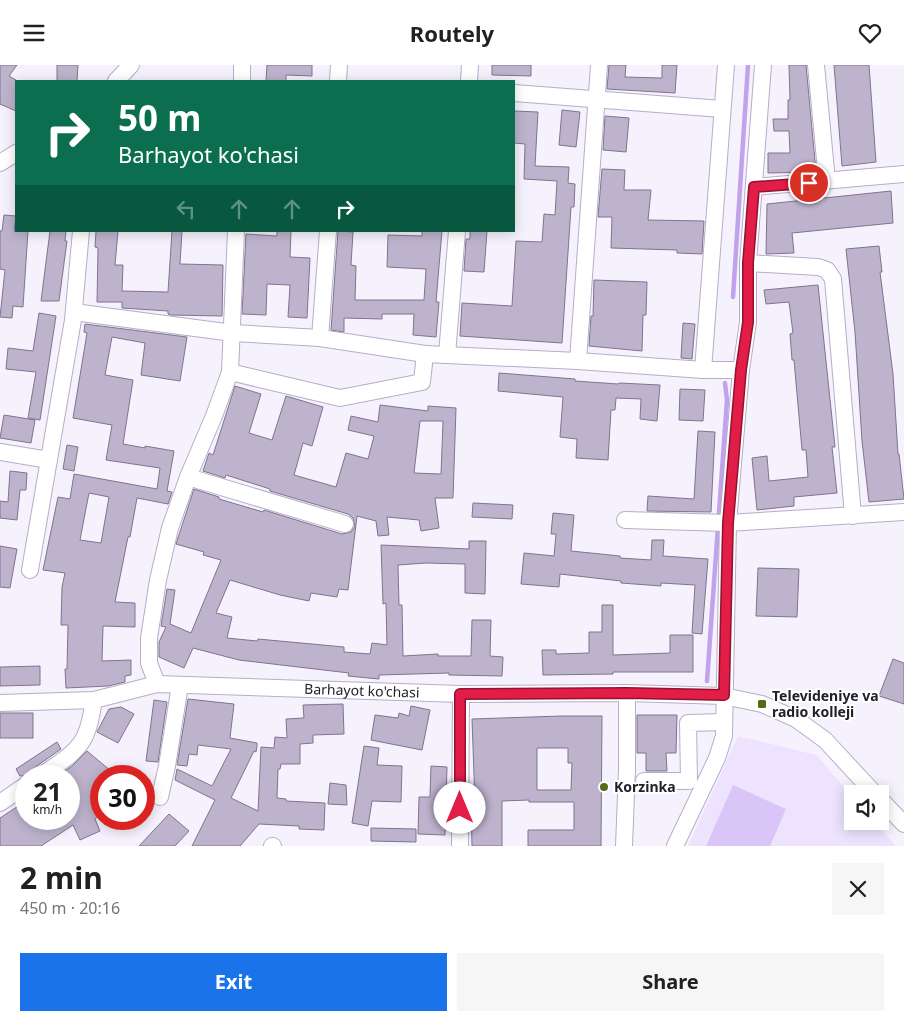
<!DOCTYPE html>
<html lang="en">
<head>
<meta charset="utf-8">
<style>
	:root { --surface:#fff; --page:#f6f6f6; --text:#202124; --muted:#757577; --accent:#1a73e8 }
	body { margin:0; font-family:"Noto Sans",sans-serif; background:var(--page); color:var(--text); height:100vh; display:flex; flex-direction:column; font-size:19px; white-space:nowrap }
	* { box-sizing:border-box; margin:0 }
	p { font-size:16px; color:var(--muted) }
	.icon { flex:none; width:28px; height:28px; fill:none; stroke:currentColor; stroke-width:2; stroke-linecap:round; stroke-linejoin:round }
	.map { position:relative; height:781px; overflow:hidden }
	.details { display:flex; flex-direction:column; background:var(--surface); flex:1 }
	.details>* { flex:none }
	.top-card { position:absolute; left:15px; top:15px; width:500px; height:152px; border-radius:0px; box-shadow:0 2px 12px #0003; background:#0b6e4f; color:#fff; overflow:hidden }
	.fabs { position:absolute; left:844px; top:720px; display:grid; gap:10px }
	.fabs a { display:grid; place-items:center; width:45px; height:45px; border-radius:0px; background:var(--surface); box-shadow:0 2px 12px #0003; font-size:25px }
	.speed { position:absolute; left:15px; top:700px; display:flex; gap:10px; font-size:25px; font-weight:700; text-align:center }
	.speed>* { display:grid; place-content:center; width:65px; height:65px; border-radius:50%; background:var(--surface); box-shadow:0 2px 12px #0003; line-height:1 }
	.speed small { font-size:12px; font-weight:400 }
	.speed .limit { border:8px solid #d22; background:#fff; color:#111 }
	.pin { position:absolute; display:grid; place-items:center; width:42px; height:42px; color:#fff; margin:-21px; border:2px solid #fff; border-radius:50%; box-shadow:0 1px 5px #0007 }
	.me { position:absolute; width:55px; margin:-28px; rotate:0deg; stroke-linejoin:round; filter:drop-shadow(0 0 4px #0008) }
	.turn { display:flex; align-items:center; gap:18px; height:105px; padding:0 20px; font-size:22px }
	.turn .icon { width:65px; height:65px; stroke-width:2.5 }
	.turn b { display:block; font-size:35px; line-height:42px }
	.lanes { display:flex; align-items:center; height:48px; padding:0 20px; background:#0003; justify-content:center; gap:25px; direction:ltr }
	.lanes .off { opacity:.35 }
	.round { display:grid; place-items:center; flex:none; width:52px; height:52px; border-radius:0px; background:var(--page) }
	.head { display:flex; align-items:center; justify-content:space-between; height:85px; padding:0 20px }
	h1 { font-size:30px; font-weight:700; line-height:38px }
	.primary-button { display:flex; gap:10px; margin-top:auto; padding:10px 20px }
	.primary-button a { flex:1; height:58px; border-radius:0px; background:var(--accent); color:#fff; font-size:20px; font-weight:700; line-height:58px; text-align:center }
	.primary-button a+a { background:var(--page); color:var(--text) }
	header { display:flex; justify-content:space-between; align-items:center; height:65px; padding:0 20px; background:var(--surface); font-size:22px; font-weight:700 }
	.map>svg:first-child { display:block }
</style>
</head>
<body>
<header><svg class="icon" aria-label="menu" viewBox="0 0 24 24"><path d="M4 6h16M4 12h16M4 18h16"/></svg>Routely<svg class="icon" aria-label="heart" viewBox="0 0 24 24"><path d="M12 20l-8-8c-3-5 5-10 8-4 3-6 11-1 8 4z"/></svg></header>
<div class="map">
<svg width="904" height="781" viewBox="0 0 904 781">
	<rect width="100%" height="100%" fill="#f6f2fd"/>
	<polygon fill="#ede3ff" points="738,671 816,690 852,731 852,756 874,756 896,781 688,781"/>
	<polygon fill="#d9c6f6" points="733,720 786,744 770,781 706,781"/>
	<g fill="none" stroke-linecap="round" stroke-linejoin="round">
		<g stroke="#c1a2ed" stroke-width="4.5">
			<polyline points="733,232 748,0"/>
			<polyline points="707,616 727,335 725,318"/>
		</g>
	</g>
	<g fill="#bdb3cd" stroke="#7e758d" fill-rule="evenodd">
		<polygon points="0,0 17,0 9,11 16,15 16,46 0,39"/>
		<polygon points="57,0 78,0 77,16 57,16"/>
		<polygon points="267,0 312,0 312,11 286,10 286,16 266,16"/>
		<polygon points="492,0 531,0 531,11 492,10"/>
		<polygon points="609,0 626,0 625,12 662,13 662,0 677,0 675,28 607,24"/>
		<polygon points="789,0 806,0 816,107 768,108 768,88 790,88 789,66 774,66 773,54 788,54 788,35 790,35"/>
		<polygon points="834,0 869,0 876,97 842,101"/>
		<polygon points="562,45 580,47 576,82 559,80"/>
		<polygon points="514,46 538,47 535,101 569,102 568,118 575,119 574,142 571,142 562,278 460,271 462,238 512,241 516,176 542,177 544,149 555,150 557,116 524,114 525,79 514,78"/>
		<polygon points="605,51 629,53 626,87 603,85"/>
		<polygon points="602,104 625,105 624,125 651,125 648,155 704,156 702,189 677,188 677,185 611,183 612,152 598,152"/>
		<polygon points="891,126 893,158 792,168 794,188 766,189 767,139"/>
		<polygon points="4,150 16,151 14,166 28,166 23,242 13,241 12,253 0,252 5,205 0,204 0,166 2,166"/>
		<polygon points="50,166 66,166 65,176 67,176 59,236 41,236"/>
		<polygon points="96,166 118,166 115,200 123,200 122,226 168,227 172,166 182,166 180,199 223,200 222,251 171,250 168,249 168,246 122,243 122,237 97,237 98,183 95,182"/>
		<polygon points="277,166 291,166 290,192 310,193 307,253 288,252 290,220 267,219 266,250 242,249 246,169 277,171"/>
		<polygon points="338,166 353,167 351,200 356,201 355,235 424,235 426,204 387,202 388,170 422,171 422,166 442,166 436,237 439,237 436,272 413,270 414,249 382,249 382,254 344,253 344,267 331,265"/>
		<polygon points="470,166 487,166 484,207 464,206 466,174 470,174"/>
		<polygon points="879,181 882,207 880,207 893,309 898,389 899,389 904,434 869,437 862,376 855,267 846,184"/>
		<polygon points="594,215 647,217 646,250 643,250 642,286 589,281 591,251 593,251"/>
		<polygon points="818,220 835,382 832,382 837,428 794,432 794,441 757,445 752,393 767,391 769,416 808,412 806,385 802,385 794,295 792,295 790,269 793,268 789,237 766,239 764,225"/>
		<polygon points="39,248 56,251 40,355 28,353 36,307 6,304 8,283 33,286"/>
		<polygon points="683,258 695,259 692,294 681,293"/>
		<path d="M85,259L187,272L180,316L141,310L145,278L112,272L105,310L133,315L123,379L145,383V381L174,386L167,426L172,427L168,439L137,433L130,472H128L115,537L135,538V562L103,561L102,596L131,595V610L125,611V617L108,621L66,623L65,604H67L68,560H61L62,522L65,508L43,505L58,432L70,434L74,409L157,424L160,403L106,395L112,360L73,353L87,268L84,267ZM89,428L109,432L101,478L80,475Z"/>
		<polygon points="499,308 575,314 575,316 618,319 619,318 660,320 657,356 640,354 641,334 616,333 615,345 611,345 608,395 576,393 577,374 560,372 563,332 498,326"/>
		<path d="M235,321L261,329L249,368L272,375L286,331L323,342L312,381L303,378L294,410L336,422L346,388L368,394L374,371L348,365L351,351L378,357L380,340L428,346V341L456,343L453,433H435L439,463L421,466L419,455L387,452L389,470L378,471L376,456L357,451L348,525L339,524L337,532L311,528L309,536L280,530L230,515L216,548L232,552L227,573L257,576L258,574L344,582V587L370,589L372,578L387,580L386,538L383,539L381,480L469,484V476H486L485,529L465,528V499L426,498L398,500L399,540H402L403,591L438,589V591H471L472,555H491L490,591L503,592L502,611L449,610V608L379,610V614L348,611L349,608L239,595L193,583L184,603L159,592V577L166,562L161,561L167,524L175,525L170,559L191,568L221,495L203,490L204,487L176,479L194,424L219,432V434L263,447L264,445L342,469L351,467L355,461L353,453L348,449L270,426V424L226,410L225,413L203,406L209,388L213,390ZM420,356H443L441,409L414,408Z"/>
		<polygon points="680,324 705,325 703,356 679,355"/>
		<polygon points="4,350 35,355 31,378 0,373"/>
		<polygon points="698,366 715,367 711,447 647,446 648,431 694,434"/>
		<polygon points="67,380 78,382 74,406 63,404"/>
		<polygon points="10,406 27,408 26,425 20,425 17,455 0,453 0,436 8,437"/>
		<polygon points="473,438 513,440 512,454 472,452"/>
		<polygon points="553,448 574,450 571,486 620,491 620,493 651,495 652,475 664,475 663,491 708,494 702,569 692,568 695,520 661,518 661,521 621,518 621,516 560,509 559,522 521,519 524,488 554,491 556,469 551,469"/>
		<polygon points="0,481 17,484 10,523 0,522"/>
		<polygon points="758,503 799,504 797,552 756,551"/>
		<polygon points="602,540 613,540 613,590 670,588 670,570 693,570 693,607 613,607 613,609 543,610 542,585 556,585 556,589 589,588 589,567 602,567"/>
		<polygon points="893,594 904,598 904,639 879,631"/>
		<polygon points="40,601 40,620 0,621 0,602"/>
		<polygon points="188,634 234,639 230,673 257,678 257,681 256,687 254,686 231,733 258,746 261,682 274,683 275,672 287,673 286,654 304,653 303,640 343,639 344,669 313,670 313,678 300,679 300,699 281,699 280,704 278,704 277,733 286,734 286,736 325,738 324,765 299,764 299,761 259,759 240,781 192,781 215,735 175,715 177,704 212,721 231,684 198,680 197,690 189,689 187,701 177,700"/>
		<polygon points="154,635 167,637 158,697 146,696"/>
		<polygon points="411,641 430,645 422,685 371,675 375,650 398,653 399,648 409,651"/>
		<polygon points="121,642 134,649 118,678 97,667 109,644"/>
		<rect x="0" y="648" width="33" height="25"/>
		<polygon points="637,650 677,650 676,688 666,688 667,706 646,706 646,688 637,688"/>
		<path d="M561,651H602L601,781H528V765H574V737H529V735L502,736V781H472L471,738H475L472,654ZM537,683H568V698H572L571,725H537Z"/>
		<polygon points="57,677 61,684 34,703 30,711 20,711 16,704"/>
		<polygon points="364,681 379,683 377,700 402,701 401,737 372,736 368,761 352,758"/>
		<polygon points="87,686 117,711 101,711 101,749 95,754 100,766 80,775 73,760 41,781 0,781 0,753 26,736 26,754 69,754 69,711 58,711 72,701"/>
		<polygon points="431,701 447,702 445,770 418,769 419,732 430,732"/>
		<polygon points="330,718 346,720 347,740 328,739"/>
		<polygon points="169,749 189,766 175,781 139,781"/>
		<polygon points="371,763 416,764 416,777 371,776"/>
	</g>
	<g fill="none" stroke-linecap="round" stroke-linejoin="round">
		<g stroke="#b7adc7" stroke-width="18">
			<g id="minor">
				<polyline points="816,0 827,116"/>
				<polyline points="116,16 131,0"/>
				<polyline points="242,16 242,0"/>
				<polyline points="338,16 339,0"/>
				<polyline points="469,16 470,0"/>
				<polyline points="514,28 722,44"/>
				<polyline points="0,98 16,88"/>
				<polyline points="754,122 904,109"/>
				<polyline points="328,166 320,273 425,289"/>
				<polyline points="748,198 818,202 827,205 833,214 853,451"/>
				<polyline points="74,247 233,268 320,273"/>
				<polyline points="447,290 457,166"/>
				<polyline points="578,296 599,0"/>
				<polyline points="703,305 726,0"/>
				<polyline points="230,307 340,333 422,317 425,289 578,296 703,305 741,305"/>
				<polyline points="0,387 49,395"/>
				<polyline points="188,412 345,459"/>
				<polyline points="625,455 728,458 904,447"/>
				<polyline points="30,505 73,255 81,166"/>
				<polyline points="157,619 149,598 149,573 158,515 170,463 188,412 214,351 230,307 236,166"/>
				<path id="s1" d="M0,638L94,635L157,619L461,629L627,628L724,631L762,639L796,654L825,675L875,729"/>
				<path d="M40,711C57,700 81,686 87,666C91,656 92,645 94,635"/>
				<polyline points="644,716 689,716 688,658 724,657"/>
				<polyline points="160,732 167,701 180,620"/>
				<polyline points="880,734 904,759"/>
				<polyline points="0,738 26,720"/>
				<polyline points="272,781 273,781"/>
				<polyline points="460,781 461,629"/>
				<polyline points="624,781 627,704 627,628"/>
				<polyline points="675,781 717,693 724,671 728,458 741,305 748,257 748,198 763,0"/>
			</g>
		</g>
		<use href="#minor" stroke="#fff" stroke-width="16"/>
	</g>
	<g fill="none" stroke-linecap="round" stroke-linejoin="round">
		<g stroke="#92132f" stroke-width="12">
			<polyline id="route" points="460,743 460,629 627,628 724,630 728,458 741,305 748,257 748,198 754,122 809,118"/>
		</g>
		<use href="#route" stroke="#e11d48" stroke-width="9"/>
	</g>
	<g fill="#556916" stroke="#fff" stroke-width="2">
		<rect x="757" y="634" width="10" height="10" rx="2.5"/>
		<circle cx="604" cy="722" r="5"/>
	</g>
	<g text-anchor="middle" stroke-width="4" stroke-linejoin="round" paint-order="stroke">
		<g font-size="14" fill="#24202a" stroke="#fff">
			<text dy="5" stroke="none"><textPath href="#s1" startOffset="364">Barhayot ko'chasi</textPath></text>
		</g>
		<g font-size="14" font-weight="bold" fill="#24202a" stroke="#fff" text-anchor="start">
			<text x="772" y="636">Televideniye va<tspan x="772" dy="16">radio kolleji</tspan></text>
			<text x="614" y="727">Korzinka</text>
		</g>
	</g>
</svg>
<div class="fabs">
<a><svg class="icon" aria-label="sound" viewBox="0 0 24 24"><path d="M4 9h4l5-4v14l-5-4H4zM17 9q2 3 0 6"/></svg></a>
</div>
<div class="speed"><div>21<small>km/h</small></div><div class="limit">30</div></div>
<div class="pin" style="left:809px;top:118px;background:#d93025"><svg class="icon" aria-label="arrive" viewBox="0 0 24 24"><path d="M6 21V4h12l-3 4 3 4H6"/></svg></div>
<svg class="me" style="left:460px;top:743px" viewBox="-20 -20 40 40"><circle r="19" fill="#fff"/><path d="M0-13L10 11 0 6-10 11z" fill="#e11d48"/></svg>
<div class="top-card">
<div class="turn"><svg class="icon" aria-label="right" viewBox="0 0 24 24"><path d="M7 20v-9h11M14 6l5 5-5 5"/></svg><div><b>50 m</b>Barhayot ko'chasi</div></div>
<div class="lanes"><svg class="icon off" aria-label="left" viewBox="0 0 24 24"><path d="M17 20v-9H6M10 6l-5 5 5 5"/></svg><svg class="icon off" aria-label="ahead" viewBox="0 0 24 24"><path d="M12 20V5M6 11l6-6 6 6"/></svg><svg class="icon off" aria-label="ahead" viewBox="0 0 24 24"><path d="M12 20V5M6 11l6-6 6 6"/></svg><svg class="icon" aria-label="right" viewBox="0 0 24 24"><path d="M7 20v-9h11M14 6l5 5-5 5"/></svg></div>
</div>
</div>
<section class="details">
<div class="head"><div><h1>2 min</h1><p>450 m · 20:16</p></div><a class="round"><svg class="icon" aria-label="close" viewBox="0 0 24 24"><path d="M6 6l12 12M18 6L6 18"/></svg></a></div>
<div class="primary-button"><a>Exit</a><a>Share</a></div>
</section>
</body>
</html>
